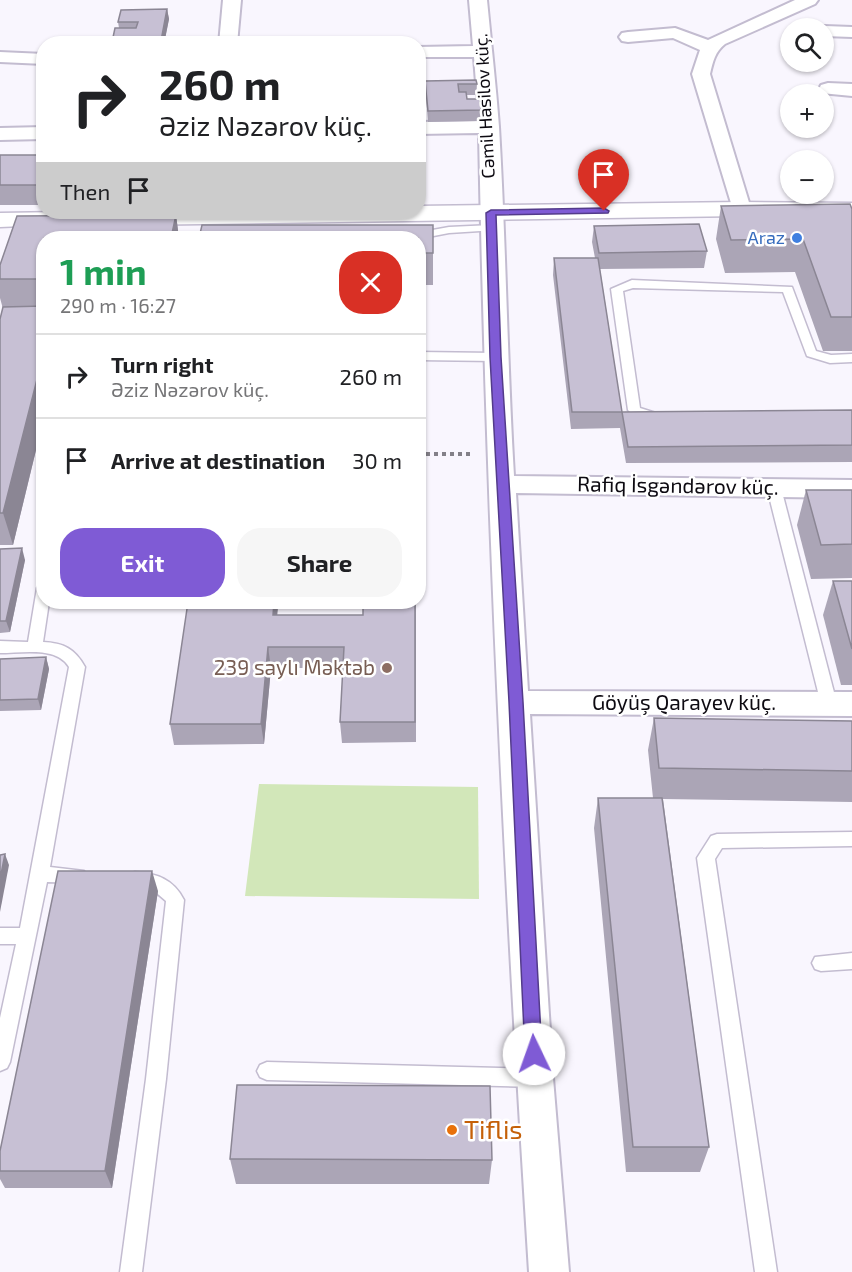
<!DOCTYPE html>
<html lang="en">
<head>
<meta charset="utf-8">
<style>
	:root { --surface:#fff; --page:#f6f6f6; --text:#202124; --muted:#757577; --line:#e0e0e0; --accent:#7f5bd5 }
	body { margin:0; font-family:"Exo 2",sans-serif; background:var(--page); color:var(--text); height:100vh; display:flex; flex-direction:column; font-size:22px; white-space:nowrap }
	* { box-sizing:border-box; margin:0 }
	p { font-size:20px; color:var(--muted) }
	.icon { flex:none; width:33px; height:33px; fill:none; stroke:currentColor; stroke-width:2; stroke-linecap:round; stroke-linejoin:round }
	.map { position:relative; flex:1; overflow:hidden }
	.drawer { position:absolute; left:36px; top:231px; width:390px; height:378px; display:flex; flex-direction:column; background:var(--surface); border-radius:24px; box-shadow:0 2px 4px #0004 }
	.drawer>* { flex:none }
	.guide { position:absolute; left:36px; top:36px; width:390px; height:183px; border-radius:24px; box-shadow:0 2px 4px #0004; background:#fff; color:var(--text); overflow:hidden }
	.buttons { position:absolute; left:780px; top:18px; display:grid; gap:12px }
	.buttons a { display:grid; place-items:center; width:54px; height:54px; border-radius:50%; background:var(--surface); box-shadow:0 2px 4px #0004; font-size:30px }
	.pin { position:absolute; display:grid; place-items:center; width:51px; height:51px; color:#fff; margin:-62px -26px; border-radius:50% 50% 50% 0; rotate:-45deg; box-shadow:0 0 6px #0007 }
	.pin .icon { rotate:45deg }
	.me { position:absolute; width:66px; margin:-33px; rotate:357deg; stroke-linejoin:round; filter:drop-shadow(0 0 4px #0008) }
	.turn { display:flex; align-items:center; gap:21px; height:126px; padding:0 24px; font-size:27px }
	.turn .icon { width:78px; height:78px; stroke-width:2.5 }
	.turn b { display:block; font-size:42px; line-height:51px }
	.then { display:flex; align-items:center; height:57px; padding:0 24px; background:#0003; gap:12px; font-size:22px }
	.round { display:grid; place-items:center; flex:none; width:63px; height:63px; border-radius:24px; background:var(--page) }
	.head { display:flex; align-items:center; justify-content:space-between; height:102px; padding:0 24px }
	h1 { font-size:36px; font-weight:700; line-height:45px; color:#1e9e55 }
	.action { display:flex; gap:12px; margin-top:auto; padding:12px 24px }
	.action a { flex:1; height:69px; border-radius:24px; background:var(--accent); color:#fff; font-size:24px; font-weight:700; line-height:69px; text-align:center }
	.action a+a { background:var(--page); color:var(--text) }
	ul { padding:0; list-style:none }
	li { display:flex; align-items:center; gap:18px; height:84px; padding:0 24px; border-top:2px solid var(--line) }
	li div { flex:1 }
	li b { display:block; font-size:22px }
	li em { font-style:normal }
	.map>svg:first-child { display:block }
</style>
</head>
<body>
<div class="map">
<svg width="852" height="1272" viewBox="0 0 852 1272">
	<rect width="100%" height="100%" fill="#f9f6fe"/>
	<polygon fill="#d2e7b9" points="259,784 478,787 479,899 245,896"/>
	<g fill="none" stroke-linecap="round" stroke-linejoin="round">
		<g stroke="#c3bcd0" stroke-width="3">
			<g id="service">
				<polygon points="492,225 496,226 496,230 449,233 418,239 399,238 405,235 449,227"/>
				<path d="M632,280L792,287L816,351L831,355L852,354V362L830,363L807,356L783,292L633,288L623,291L640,408L659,414L660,417C651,425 635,418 628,410L611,289Z"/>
				<polygon points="418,352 495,353 501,357 495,361 418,360"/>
				<polygon points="774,483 781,488 837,704 835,708 823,708 821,704 767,488"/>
				<path d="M44,583V602H49L43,642C64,643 75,649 85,667L50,867L84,871L87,876L84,881L78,883L47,882L10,1062L7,1068L0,1071V1018L16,944H0V928H20L69,667C57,646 22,653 0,653V641L28,642L37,588Z"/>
				<polygon points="852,832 852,846 722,848 715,859 777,1272 755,1272 697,858 711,836 717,834"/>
				<path d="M135,872C157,873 174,880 184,900L166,1079L142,1272H120L146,1079L166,901L152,889L129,884L126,879L129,874Z"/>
				<polygon points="852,953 852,969 821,971 815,969 812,963 815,957"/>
				<polygon points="267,1062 535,1069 542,1072 545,1078 542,1084 535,1087 267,1080 260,1077 257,1071 260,1065"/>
			</g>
		</g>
		<g stroke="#c3bcd0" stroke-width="4">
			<g id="minor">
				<polygon points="223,0 241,0 237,44 219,44"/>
				<path d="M469,0H487C491,43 496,85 499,127C506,243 507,360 514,476L852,480V498L516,493L528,691L852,692V716L530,714L553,1078L569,1272H529C505,893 486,513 479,133L418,134V122L479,121L474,57H418V47L473,46Z"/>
				<path d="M795,0H818L815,4L725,44C715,52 713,61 710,74L751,209L748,213L741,215L734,213L692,74L700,50L673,38L628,42L622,41L619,37L622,33L628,32L675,28L708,40Z"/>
				<polygon points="825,26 852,27 852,37 824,36 824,28 818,28"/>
				<polygon points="0,52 44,54 44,64 0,62"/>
				<polygon points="828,83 852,84 852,96 821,93 819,89 821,85"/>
				<polygon points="44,127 44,139 0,140 0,128"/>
			</g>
		</g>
		<g stroke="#c3bcd0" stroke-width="3">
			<g id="tertiary">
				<polygon points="741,202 852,203 852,217 741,216 131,225 122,223 119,218 122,213 128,212 418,212 418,206"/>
				<polygon points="61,212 70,214 73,219 70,224 0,227 0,213"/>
			</g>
		</g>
		<polyline stroke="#838088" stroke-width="4" stroke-dasharray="4 4" stroke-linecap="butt" points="418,454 472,454"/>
		<use href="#service" fill="#fff" fill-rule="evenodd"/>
		<use href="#minor" fill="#fff" fill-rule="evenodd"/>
		<use href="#tertiary" fill="#fff" fill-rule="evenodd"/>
	</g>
	<g fill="#aba5b6">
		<polygon points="167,9 169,19 164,44 112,44 119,28 118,22"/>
		<polygon points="425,81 477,84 476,95 467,95 467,99 481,110 481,121 428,122"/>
		<rect x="0" y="155" width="44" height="50"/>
		<polygon points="721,206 852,209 852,351 823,351 795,272 725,273 716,239"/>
		<polygon points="176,215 179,238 44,238 44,417 13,545 0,545 0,319 3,309 0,298 0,265 17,216"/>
		<polygon points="433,225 433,285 418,285 418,238"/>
		<polygon points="594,226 707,251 704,268 600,269 622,412 852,410 852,462 626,463 620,428 571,429 553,275 554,258 595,258 592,242"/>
		<polygon points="806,490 852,490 852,578 811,579 797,525"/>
		<polygon points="0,549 25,560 10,632 0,633"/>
		<polygon points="833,581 852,581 852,685 841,685 823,615"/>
		<polygon points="188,602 277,602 277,615 363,615 416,602 416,742 342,743 340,722 343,668 271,668 264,744 174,745 170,724"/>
		<polygon points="46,657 49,669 41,710 0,711 0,659"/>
		<polygon points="654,718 852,721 852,802 663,799 709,1147 700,1172 626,1172 594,828 598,798 653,798 648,750"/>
		<polygon points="158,891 112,1188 5,1188 0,1179 0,1151"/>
		<polygon points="230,1159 492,1160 489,1184 236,1184"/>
	</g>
	<g fill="#8b8694">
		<polygon points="167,9 169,19 164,44 161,44"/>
		<polygon points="176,215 179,238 171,238"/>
		<polygon points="44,352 44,417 13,545 3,513"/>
		<polygon points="22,548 25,560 10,632 6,621"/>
		<polygon points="274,602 277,602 278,608 275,636 273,615"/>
		<polygon points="268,647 271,668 264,744 261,724"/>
		<polygon points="46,657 49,669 41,710 38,699"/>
		<polygon points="5,854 9,865 0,912 0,879"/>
		<polygon points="152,871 158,891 112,1188 105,1171"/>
	</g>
	<g fill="#c7c0d4" stroke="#8b8694" stroke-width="1.5">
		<polygon points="167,9 161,41 112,42 115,28 136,28 138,22 118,22 121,10"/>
		<polygon points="476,80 477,84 458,84 459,92 466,92 467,99 480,99 481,110 428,111 425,81"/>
		<rect x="0" y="155" width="44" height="30"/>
		<polygon points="850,204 852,209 852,317 831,317 803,239 731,240 721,206"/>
		<polygon points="176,215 171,238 44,238 44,279 0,279 0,265 17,216"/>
		<polygon points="699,224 707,251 599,253 594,226"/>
		<polygon points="202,225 433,225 433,253 418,253 418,238 199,238"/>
		<polygon points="554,258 598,258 622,412 852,410 852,445 628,447 622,412 572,412"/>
		<polygon points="44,306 44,352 3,513 0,513 0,319 3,307"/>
		<polygon points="806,490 852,490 852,544 821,545"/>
		<polygon points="22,548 6,621 0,621 0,549"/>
		<polygon points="833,581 852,581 852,649"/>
		<polygon points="188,602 274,602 273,615 363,615 363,602 415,602 415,722 340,722 344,647 268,647 261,724 170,724"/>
		<polygon points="46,657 38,699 0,700 0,659"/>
		<polygon points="654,718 852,721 852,771 659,768"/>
		<polygon points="598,798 662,798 709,1147 633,1147"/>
		<polygon points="5,854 0,879 0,855"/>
		<polygon points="58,871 152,871 105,1171 0,1171 0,1151"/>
		<polygon points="237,1085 490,1086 492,1160 230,1159"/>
	</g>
	<polygon fill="#7f5bd5" stroke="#533b8a" stroke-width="1.5" points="604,208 609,211 608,213 496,215 501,357 523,702 542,1054 540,1060 534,1063 528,1060 525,1054 509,702 490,357 486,213 491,210"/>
	<circle fill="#3f7fe0" stroke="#fff" stroke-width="2" cx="797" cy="238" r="6"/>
	<circle fill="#8d6e63" stroke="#fff" stroke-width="2" cx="387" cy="668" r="6"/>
	<circle fill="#e8710a" stroke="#fff" stroke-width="2" cx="452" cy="1130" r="6"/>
	<g text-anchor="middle" stroke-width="5" stroke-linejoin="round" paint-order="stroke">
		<g font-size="18" fill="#0d0a11" stroke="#fff">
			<text transform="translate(485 106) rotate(-93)" y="6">Cəmil Hasilov küç.</text>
		</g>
		<g font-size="18" fill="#366cbe" stroke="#fff" text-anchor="end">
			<text x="785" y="244">Araz</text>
		</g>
		<g font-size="21" fill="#0d0a11" stroke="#fff">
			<text transform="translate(678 486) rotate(1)" y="7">Rafiq İsgəndərov küç.</text>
			<text x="684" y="710">Göyüş Qarayev küç.</text>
		</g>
		<g font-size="21" fill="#785e54" stroke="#fff" text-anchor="end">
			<text x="375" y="675">239 saylı Məktəb</text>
		</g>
		<g font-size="26" fill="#c56008" stroke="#fff" text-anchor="start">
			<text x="464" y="1139">Tiflis</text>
		</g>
	</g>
</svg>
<div class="buttons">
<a><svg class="icon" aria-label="search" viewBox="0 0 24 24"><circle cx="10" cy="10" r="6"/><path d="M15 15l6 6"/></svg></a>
<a>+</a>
<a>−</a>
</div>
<div class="pin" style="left:604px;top:211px;background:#d93025"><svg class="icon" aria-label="arrive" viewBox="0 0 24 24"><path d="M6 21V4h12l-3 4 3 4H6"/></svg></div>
<svg class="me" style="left:534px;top:1054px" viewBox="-20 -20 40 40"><circle r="19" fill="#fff"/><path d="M0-13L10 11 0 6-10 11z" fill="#7f5bd5"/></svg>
<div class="guide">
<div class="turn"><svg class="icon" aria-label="right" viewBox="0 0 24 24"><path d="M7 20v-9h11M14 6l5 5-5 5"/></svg><div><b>260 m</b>Əziz Nəzərov küç.</div></div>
<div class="then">Then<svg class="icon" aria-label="arrive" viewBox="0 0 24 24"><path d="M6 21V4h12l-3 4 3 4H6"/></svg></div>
</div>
<section class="drawer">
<div class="head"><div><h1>1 min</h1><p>290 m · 16:27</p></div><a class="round" style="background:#d93025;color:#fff"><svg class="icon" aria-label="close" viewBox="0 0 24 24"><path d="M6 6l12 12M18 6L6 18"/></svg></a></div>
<ul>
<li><svg class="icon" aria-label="right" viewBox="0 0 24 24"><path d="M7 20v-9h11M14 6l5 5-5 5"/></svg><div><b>Turn right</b><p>Əziz Nəzərov küç.</p></div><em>260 m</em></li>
<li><svg class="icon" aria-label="arrive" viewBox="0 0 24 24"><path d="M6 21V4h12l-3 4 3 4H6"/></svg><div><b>Arrive at destination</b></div><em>30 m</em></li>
</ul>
<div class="action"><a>Exit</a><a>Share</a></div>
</section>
</div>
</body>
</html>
